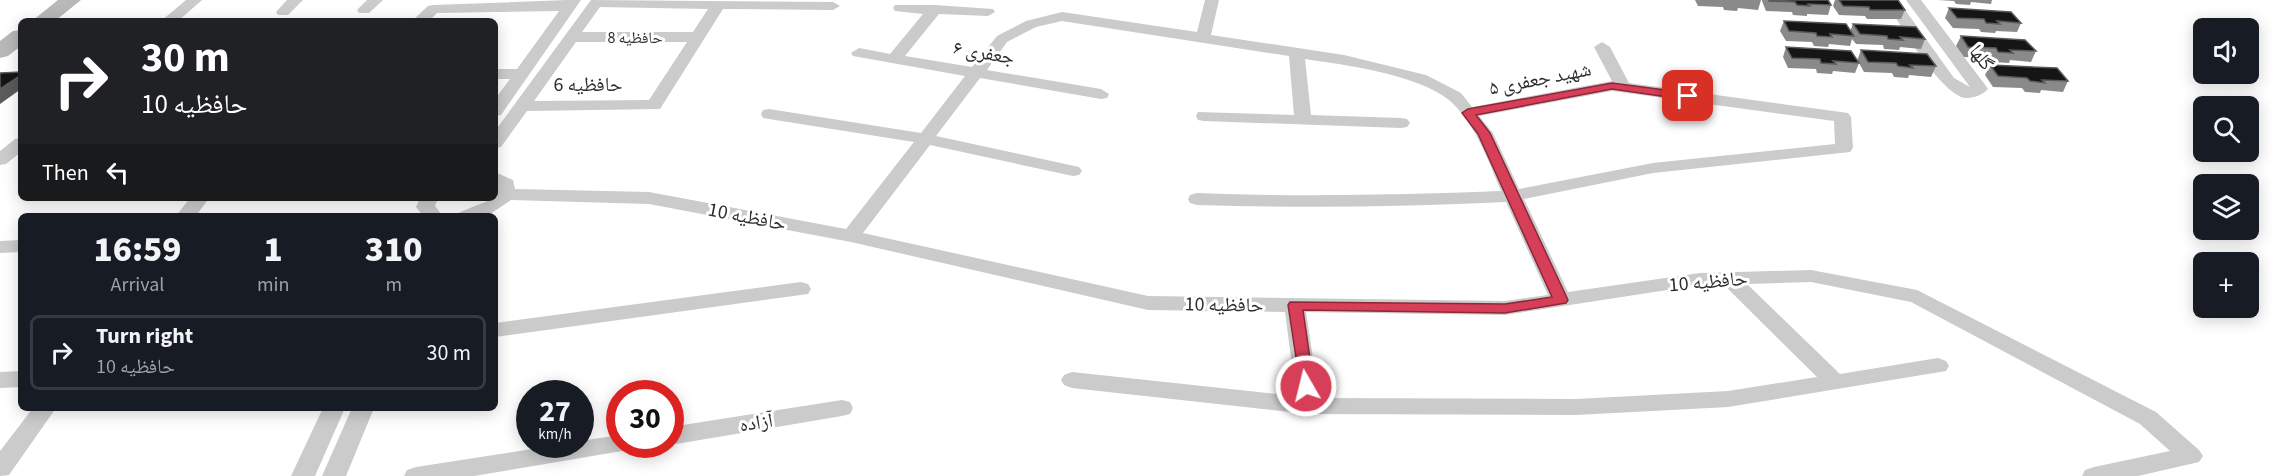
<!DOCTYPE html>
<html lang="en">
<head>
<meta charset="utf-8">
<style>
	:root { --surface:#171b24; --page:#20242c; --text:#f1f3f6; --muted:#9ea1a6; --line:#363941 }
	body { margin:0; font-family:"Source Sans 3","Noto Naskh Arabic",sans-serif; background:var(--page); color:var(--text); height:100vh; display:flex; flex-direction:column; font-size:22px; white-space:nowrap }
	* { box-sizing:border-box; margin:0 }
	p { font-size:20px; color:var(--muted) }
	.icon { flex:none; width:33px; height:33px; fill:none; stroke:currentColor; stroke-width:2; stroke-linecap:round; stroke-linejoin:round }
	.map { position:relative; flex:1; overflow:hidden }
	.drawer { position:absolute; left:18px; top:213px; width:480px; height:198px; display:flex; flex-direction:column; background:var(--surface); border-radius:9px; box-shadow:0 3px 15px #0003 }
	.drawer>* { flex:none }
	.top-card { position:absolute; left:18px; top:18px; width:480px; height:183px; border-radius:9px; box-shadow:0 3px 15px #0003; background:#202124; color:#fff; overflow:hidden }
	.fabs { position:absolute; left:2193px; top:18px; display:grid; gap:12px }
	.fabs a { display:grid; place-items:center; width:66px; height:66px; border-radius:9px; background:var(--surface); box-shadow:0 3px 15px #0003; font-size:30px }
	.speed { position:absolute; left:516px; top:380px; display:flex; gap:12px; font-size:30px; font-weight:700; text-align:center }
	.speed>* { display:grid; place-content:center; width:78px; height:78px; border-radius:50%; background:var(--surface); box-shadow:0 3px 15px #0003; line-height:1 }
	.speed small { font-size:15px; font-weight:400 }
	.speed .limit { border:9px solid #d22; background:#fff; color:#111 }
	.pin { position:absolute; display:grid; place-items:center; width:51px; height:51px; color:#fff; margin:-26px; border-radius:12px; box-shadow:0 3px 9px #0006 }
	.me { position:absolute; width:66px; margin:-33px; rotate:352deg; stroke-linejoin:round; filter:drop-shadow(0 0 4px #0008) }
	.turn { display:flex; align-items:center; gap:21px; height:126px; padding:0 24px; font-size:27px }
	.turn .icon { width:78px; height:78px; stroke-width:2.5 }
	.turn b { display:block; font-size:42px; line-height:51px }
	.then { display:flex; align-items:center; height:57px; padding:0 24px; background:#0003; gap:12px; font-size:22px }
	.eta { display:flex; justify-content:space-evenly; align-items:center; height:102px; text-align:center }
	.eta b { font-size:36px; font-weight:800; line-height:42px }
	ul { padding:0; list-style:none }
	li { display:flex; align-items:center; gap:18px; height:75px; margin:0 12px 9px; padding:0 12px; border:3px solid var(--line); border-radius:9px }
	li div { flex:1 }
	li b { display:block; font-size:22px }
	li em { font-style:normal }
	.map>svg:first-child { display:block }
</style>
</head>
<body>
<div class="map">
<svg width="2278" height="476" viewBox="0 0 2278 476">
	<rect width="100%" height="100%" fill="#fff"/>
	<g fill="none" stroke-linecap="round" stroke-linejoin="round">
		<g fill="#cbcbcb" fill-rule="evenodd">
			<polygon points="186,0 202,0 178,21 161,21"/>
			<polygon points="287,0 303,0 288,15 278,15 276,12"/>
			<polygon points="367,0 383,0 369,13 359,13 357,10"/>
			<polygon points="567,0 581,0 501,115 495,116 495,99 510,79 495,79 495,69 517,69 559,11 437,13 429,21 412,21 428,6 433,5"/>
			<path d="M591,0L833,2L840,6L833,10L723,9L660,109L527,111L501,147L495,148V131ZM600,7L708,9L693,32H582ZM576,42H687L649,100L534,101Z"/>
			<path d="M1205,0H1219L1211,35L1344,55L1426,75L1461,93L1472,107L1612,81L1594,47L1602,42L1610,47L1629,83L1848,113L1851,117L1853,148L1850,152L1653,173L1524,199L1568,292L1700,273L1811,270L1917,290L2156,412L2199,450L2203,456L2199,462L2138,476H2082L2085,470L2094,467L2170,451L2140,424L1911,302L1811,282L1747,284L1840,374L1938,358L1946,361L1949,366L1946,371L1728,407L1576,415L1309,414L1072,388L1064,385L1061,380L1064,375L1072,372L1296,396L1285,312L1148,310L851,242L649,204L511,200L487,216H457L460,212L495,198V172L513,180L515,189L649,192L846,229L914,142L769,119L763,118L761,114L763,110L769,109L921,133L965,76L853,56L851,53L859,48L890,54L923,14L895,11L893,8L895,5H935L993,9L995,12L988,16L939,14L905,56L972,67L997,36L1026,21L1062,12L1197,32ZM1062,21L1289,56L1294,115L1198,112L1196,116L1198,120L1204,121L1401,128L1407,127L1410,123L1407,119L1401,118L1311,115L1305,59C1346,65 1416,74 1449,100C1474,121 1489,162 1501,191C1400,195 1299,197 1197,193L1190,195L1188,199L1190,203L1197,205C1300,208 1403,207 1506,202L1548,295L1505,301L1148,296L863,233L930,145L1073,176L1079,175L1082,171L1079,167L936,136L980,78L1101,99L1107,98L1109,94L1101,89L987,70L1007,42L1036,27ZM1612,91L1834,121L1835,144L1653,163L1519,189L1493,133L1479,116ZM1700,285H1724L1817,377L1728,391L1576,399L1319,398L1306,312L1505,315Z"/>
			<path d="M1884,0H1898L1954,78L1970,87L1906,0H1921L1986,86L1988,89C1982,96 1967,101 1959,96C1932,81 1902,26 1884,0Z"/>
			<polygon points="21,138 21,152 6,164 0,165 0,151 15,139"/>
			<polygon points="190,198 209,198 196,216 176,216"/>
			<polygon points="420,198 438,198 435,206 443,216 423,216 416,207"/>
			<polygon points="21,240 21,252 0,253 0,241"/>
			<polygon points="801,282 808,284 811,289 808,294 495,337 495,323"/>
			<polygon points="21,371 21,387 0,388 0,372"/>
			<polygon points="842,400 850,402 853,408 850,414 842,416 670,445 668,444 670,444 670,427"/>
			<polygon points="33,408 56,408 9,475 0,476 0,451"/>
			<polygon points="323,408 345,408 315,476 291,476"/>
			<polygon points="352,408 374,408 346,476 322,476"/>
			<polygon points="620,435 620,444 632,444 628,450 474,476 404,476 407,470 416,467 564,444 580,444 580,441"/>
		</g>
		<g fill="#b8b8b8" fill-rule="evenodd">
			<polygon points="58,0 81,0 55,21 32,21"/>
			<polygon points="21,30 21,46 8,56 0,58 0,41 13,31"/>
		</g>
	</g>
	<g fill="#8a8a8a">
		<polygon points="1695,0 1761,0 1758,10 1738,8 1737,11 1724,10 1723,7 1698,6"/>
		<polygon points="1762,0 1828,0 1831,5 1828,15 1807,14 1807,16 1793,15 1792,12 1766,11 1762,1"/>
		<polygon points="1835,0 1898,0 1905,10 1901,19 1867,19 1865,16 1839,15 1833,6"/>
		<polygon points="1938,0 1992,0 1991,4 1971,2 1970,5 1956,4 1954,1"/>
		<polygon points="1949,8 2021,23 2017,32 1996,31 1995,33 1981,32 1979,29 1953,28 1945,18"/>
		<polygon points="1784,21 1850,31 1853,24 1925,39 1921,49 1900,47 1899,50 1884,49 1883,45 1856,44 1852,39 1850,46 1829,44 1828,47 1814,46 1812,42 1786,41 1780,31"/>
		<polygon points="1961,36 2036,51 2031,62 2010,60 2009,63 1994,62 1992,58 1964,57 1956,46"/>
		<polygon points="1786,47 1857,61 1861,50 1936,66 1931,77 1909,75 1908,78 1894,77 1892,73 1864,72 1859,63 1855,73 1833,71 1832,74 1817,73 1816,69 1788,68 1783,57"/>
		<polygon points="1990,65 2068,81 2063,92 2041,90 2040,93 2025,92 2022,88 1993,87 1985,75"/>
	</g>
	<polygon fill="#5b5b5b" points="21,75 21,89 0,104 0,89"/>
	<g fill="#151515" stroke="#5b5b5b" stroke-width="1.5">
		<polygon points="1769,0 1828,0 1831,5 1808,4 1810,6 1797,5 1795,2 1769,1"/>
		<polygon points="1839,0 1898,0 1905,10 1870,10 1869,7 1843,6"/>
		<polygon points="1949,8 2011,12 2021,23 1997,21 2000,24 1986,23 1984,19 1957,18"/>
		<polygon points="1784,21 1846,24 1854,36 1830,34 1832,37 1817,36 1816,33 1789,31"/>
		<polygon points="1853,24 1916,27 1925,39 1900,37 1903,40 1888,39 1887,36 1860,34"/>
		<polygon points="1961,36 2025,40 2036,51 2010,50 2013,53 1998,52 1996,48 1968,47"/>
		<polygon points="1786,47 1851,51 1859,63 1833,61 1836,64 1821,63 1820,59 1792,58"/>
		<polygon points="1861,50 1927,54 1936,66 1910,65 1913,68 1898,66 1896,63 1868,62"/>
		<polygon points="1990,65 2057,68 2068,81 2042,80 2045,83 2030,81 2027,78 1998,76"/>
		<polygon points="21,72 21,75 0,89 0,73"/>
	</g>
	<polygon fill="#d73e58" stroke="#8c2839" stroke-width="1.5" points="1612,83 1688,93 1694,96 1688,100 1612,89 1476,115 1490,133 1568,300 1566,303 1505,313 1303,310 1314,386 1312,390 1301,390 1288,305 1290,302 1505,304 1552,297 1478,134 1462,113 1468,109"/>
	<g text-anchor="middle" stroke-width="6" stroke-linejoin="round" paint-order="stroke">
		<g font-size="16" fill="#2e2e2e" stroke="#fff">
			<text x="635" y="43">حافظیه 8</text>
		</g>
		<g font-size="20" fill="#2e2e2e" stroke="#fff">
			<text transform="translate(984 52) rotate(10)" y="7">جعفری ۶</text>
			<text transform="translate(1982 57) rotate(53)" y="7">گلها</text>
			<text transform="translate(1540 78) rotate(-11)" y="7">شهید جعفری ۵</text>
			<text x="588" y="91">حافظیه 6</text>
			<text transform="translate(747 216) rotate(11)" y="7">حافظیه 10</text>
			<text transform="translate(1708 281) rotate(-5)" y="7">حافظیه 10</text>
			<text transform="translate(1224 304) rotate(1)" y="7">حافظیه 10</text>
			<text transform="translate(756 422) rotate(-9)" y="7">آزاده</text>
		</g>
	</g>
</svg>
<div class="fabs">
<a><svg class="icon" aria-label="sound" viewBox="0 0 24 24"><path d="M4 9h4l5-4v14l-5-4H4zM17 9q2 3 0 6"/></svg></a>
<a><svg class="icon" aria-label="search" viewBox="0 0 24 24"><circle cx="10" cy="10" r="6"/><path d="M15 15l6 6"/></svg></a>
<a><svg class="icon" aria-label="layers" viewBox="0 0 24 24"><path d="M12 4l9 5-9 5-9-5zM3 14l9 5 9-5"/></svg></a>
<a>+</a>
</div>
<div class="speed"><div>27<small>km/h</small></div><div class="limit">30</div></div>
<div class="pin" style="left:1688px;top:96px;background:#d93025"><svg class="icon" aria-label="arrive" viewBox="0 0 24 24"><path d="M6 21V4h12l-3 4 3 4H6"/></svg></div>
<svg class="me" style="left:1306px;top:386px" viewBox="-20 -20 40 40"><circle r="17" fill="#d73e58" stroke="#fff" stroke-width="3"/><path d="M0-11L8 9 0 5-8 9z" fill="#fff"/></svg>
<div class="top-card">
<div class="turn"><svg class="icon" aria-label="right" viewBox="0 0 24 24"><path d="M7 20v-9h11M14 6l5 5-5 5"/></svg><div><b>30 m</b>حافظیه 10</div></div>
<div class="then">Then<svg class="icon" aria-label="left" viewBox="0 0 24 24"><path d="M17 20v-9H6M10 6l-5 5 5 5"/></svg></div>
</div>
<section class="drawer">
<div class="eta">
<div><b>16:59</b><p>Arrival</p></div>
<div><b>1</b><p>min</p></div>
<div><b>310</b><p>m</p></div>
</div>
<ul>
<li><svg class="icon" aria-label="right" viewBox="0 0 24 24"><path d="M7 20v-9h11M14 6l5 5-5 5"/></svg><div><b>Turn right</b><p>حافظیه 10</p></div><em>30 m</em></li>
</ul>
</section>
</div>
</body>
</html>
